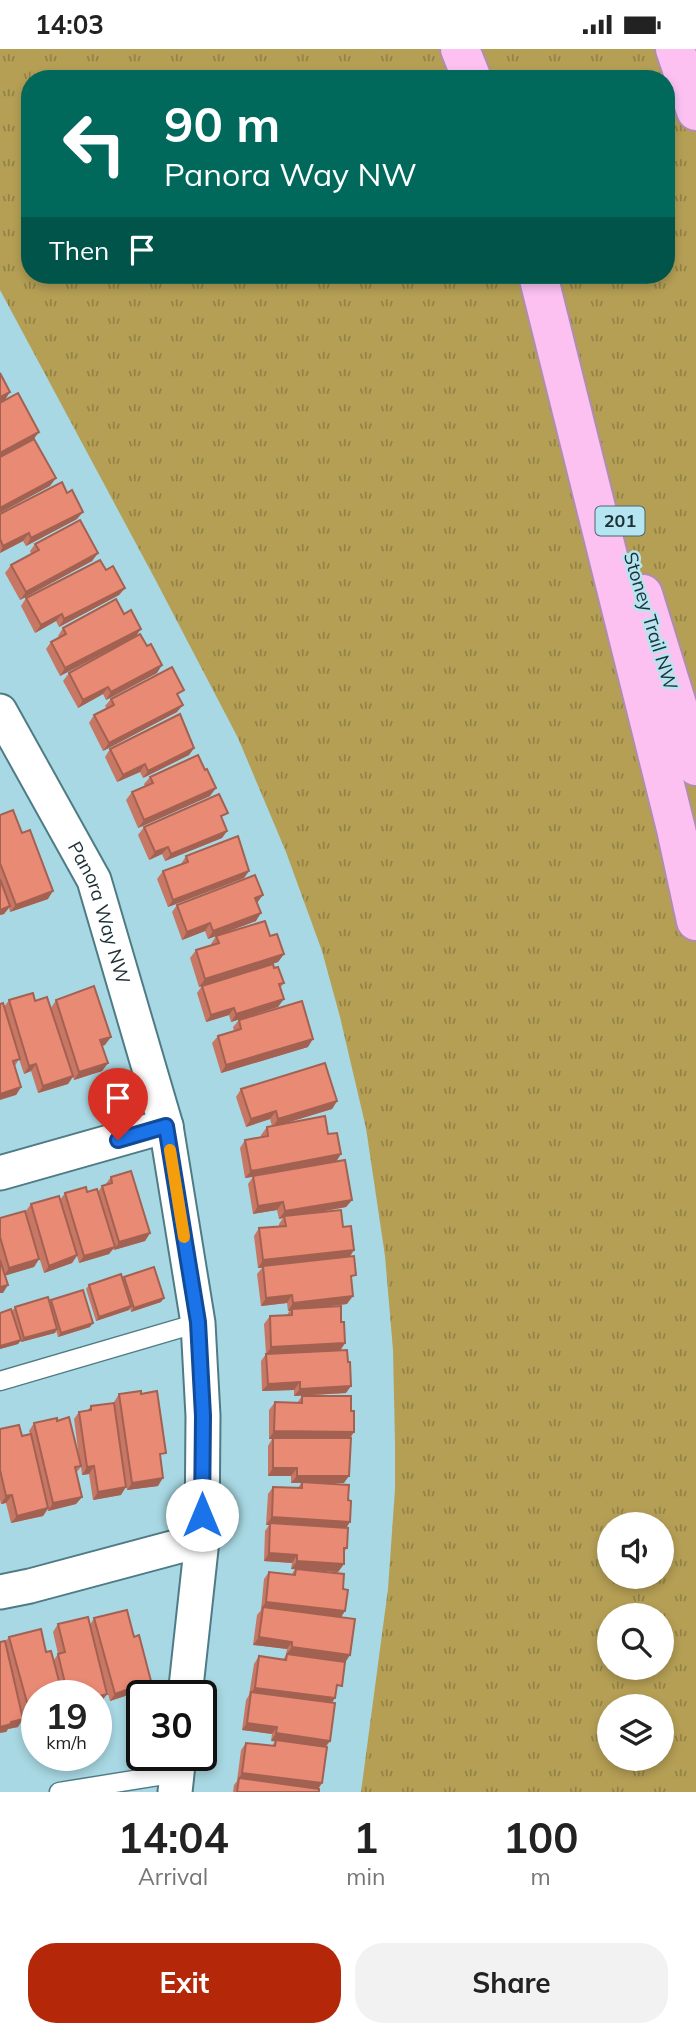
<!DOCTYPE html>
<html lang="en">
<head>
<meta charset="utf-8">
<style>
	:root { --surface:#fff; --page:#f2f2f2; --text:#222; --muted:#767676; --accent:#b42809 }
	body { margin:0; font-family:Mulish,sans-serif; background:var(--page); color:var(--text); height:100vh; display:flex; flex-direction:column; font-size:26px; white-space:nowrap }
	* { box-sizing:border-box; margin:0 }
	p { font-size:23px; color:var(--muted) }
	.icon { flex:none; width:38px; height:38px; fill:none; stroke:currentColor; stroke-width:2; stroke-linecap:round; stroke-linejoin:round }
	.map { position:relative; height:1743px; overflow:hidden }
	.side { display:flex; flex-direction:column; background:var(--surface); flex:1 }
	.side>* { flex:none }
	.banner { position:absolute; left:21px; top:21px; width:654px; height:214px; border-radius:28px; box-shadow:0 4px 10px #0003; background:#00695c; color:#fff; overflow:hidden }
	.controls { position:absolute; left:597px; top:1463px; display:grid; gap:14px }
	.controls a { display:grid; place-items:center; width:77px; height:77px; border-radius:50%; background:var(--surface); box-shadow:0 4px 10px #0003; font-size:35px }
	.speed { position:absolute; left:21px; top:1631px; display:flex; gap:14px; font-size:35px; font-weight:700; text-align:center }
	.speed>* { display:grid; place-content:center; width:91px; height:91px; border-radius:50%; background:var(--surface); box-shadow:0 4px 10px #0003; line-height:1 }
	.speed small { font-size:18px; font-weight:400 }
	.speed .limit { border:4px solid #111; border-radius:10px; background:#fff; color:#111 }
	.pin { position:absolute; display:grid; place-items:center; width:60px; height:60px; color:#fff; margin:-72px -30px; border-radius:50% 50% 50% 0; rotate:-45deg; box-shadow:0 0 7px #0007 }
	.pin .icon { rotate:45deg }
	.me { position:absolute; width:77px; margin:-38px; rotate:0deg; stroke-linejoin:round; filter:drop-shadow(0 0 5px #0008) }
	.turn { display:flex; align-items:center; gap:24px; height:147px; padding:0 28px; font-size:32px }
	.turn .icon { width:91px; height:91px; stroke-width:2.5 }
	.turn b { display:block; font-size:49px; line-height:60px }
	.then { display:flex; align-items:center; height:66px; padding:0 28px; background:#0003; gap:14px; font-size:26px }
	.eta { display:flex; justify-content:space-evenly; align-items:center; height:119px; text-align:center }
	.eta b { font-size:42px; font-weight:700; line-height:49px }
	.cta { display:flex; gap:14px; margin-top:auto; padding:14px 28px }
	.cta a { flex:1; height:80px; border-radius:28px; background:var(--accent); color:#fff; font-size:28px; font-weight:700; line-height:80px; text-align:center }
	.cta a+a { background:var(--page); color:var(--text) }
	.status { display:flex; justify-content:space-between; align-items:center; height:49px; padding:0 35px; background:var(--surface); direction:ltr }
	.status svg { height:19px; fill:currentColor }
	.map>svg:first-child { display:block }
</style>
</head>
<body>
<div class="status"><b>14:03</b><svg viewBox="0 0 49 12"><path d="M0 12V9h3v3zM5 12V6h3v6zM10 12V3h3v9zM15 12V0h3v12zM26 1h20v11H26zM47 4h2v5h-2z"/></svg></div>
<div class="map">
<svg width="696" height="1743" viewBox="0 0 696 1743">
	<defs>
		<pattern id="grass-tufts" width="24" height="20" patternUnits="userSpaceOnUse" patternTransform="scale(1.75)"><rect width="24" height="20" fill="#b59f55"/><path d="M3 7l-1-3M5 7V3M7 7l1-3M15 17l-1-3M17 17v-4M19 17l1-3" fill="none" stroke="#938247"/></pattern>
	</defs>
	<rect width="100%" height="100%" fill="#a8d8e3"/>
	<path fill="url(#grass-tufts)" fill-rule="evenodd" d="M0,0H696V1743H361L388,1540L395,1440V1394L393,1301L385,1207L366,1079L340,968L322,902L286,803L238,689L155,530L0,241ZM30,30H667V226H30ZM609,1475H662V1528H609ZM609,1566H662V1619H609ZM609,1657H662V1710H609Z"/>
	<g fill="none" stroke-linecap="round" stroke-linejoin="round">
		<g stroke="#4e7b85" stroke-width="21">
			<g id="service">
				<polyline points="0,1332 198,1274"/>
				<polyline points="59,1743 177,1724"/>
			</g>
		</g>
		<g stroke="#4e7b85" stroke-width="37">
			<g id="minor">
				<path id="s1" d="M0,662L94,831L166,1077L198,1274L203,1367L202,1491L185,1647"/>
				<polyline points="0,1124 166,1077"/>
				<polyline points="0,1543 30,1537 202,1491"/>
				<polyline points="175,1743 179,1706"/>
			</g>
		</g>
		<g stroke="#ae8eaf" stroke-width="42">
			<g id="motorway">
				<polyline points="460,0 472,30"/>
				<polyline points="675,0 696,62"/>
				<polyline points="538,226 676,780 696,872"/>
				<polyline points="643,545 696,717"/>
			</g>
		</g>
		<use href="#service" stroke="#fff" stroke-width="18"/>
		<use href="#minor" stroke="#fff" stroke-width="33"/>
		<use href="#motorway" stroke="#fcc1f1" stroke-width="38"/>
	</g>
	<g fill="#c87765">
		<polygon points="0,465 77,470 26,497 23,492 0,504"/>
		<polygon points="35,495 98,504 92,512 20,551 5,524 11,516 31,505 30,502"/>
		<polygon points="106,521 125,539 119,546 59,578 56,572 35,584 21,557 26,549"/>
		<polygon points="63,579 136,587 60,627 46,600 51,593 59,588 58,587"/>
		<polygon points="69,624 157,624 106,651 103,645 78,659 63,632"/>
		<polygon points="179,648 177,663 103,702 89,674 94,666 107,660 105,657 111,650"/>
		<polygon points="194,699 189,706 143,729 140,723 117,733 105,708 110,700"/>
		<polygon points="205,721 210,747 138,779 126,751 132,743 145,738 144,735 150,728"/>
		<polygon points="0,766 48,850 10,863 9,859 4,865 0,866"/>
		<polygon points="223,771 227,782 222,789 165,812 162,805 149,811 138,786 144,778"/>
		<polygon points="186,807 249,822 244,829 168,858 157,830 163,822 181,815"/>
		<polygon points="257,854 256,872 208,890 205,882 182,891 172,863 177,856"/>
		<polygon points="216,887 270,887 284,905 278,913 213,934 274,919 284,934 280,939 278,958 231,973 229,966 206,973 197,944 202,937 199,938 190,909 196,901 211,896 211,895"/>
		<polygon points="9,951 35,952 51,959 56,951 105,996 102,997 108,1014 102,1022 74,1031 73,1028 68,1035 38,1044 31,1022 24,1025 19,1010 15,1017 21,1038 16,1046 4,958"/>
		<polygon points="239,971 308,998 221,1024 212,994 218,987 234,982 233,978"/>
		<polygon points="241,1040 337,1052 332,1060 279,1076 328,1085 336,1113 352,1151 346,1158 316,1164 343,1178 349,1208 352,1233 347,1255 321,1258 341,1273 345,1294 340,1301 346,1344 294,1347 294,1341 262,1342 261,1312 266,1305 264,1275 270,1267 287,1266 290,1261 288,1262 287,1254 261,1257 257,1225 262,1219 258,1219 254,1187 259,1179 279,1177 279,1175 283,1169 279,1170 277,1161 253,1165 248,1135 253,1128 245,1129 240,1099 245,1091 261,1088 261,1086 267,1078 272,1077 270,1070 246,1078 236,1048"/>
		<polygon points="111,1128 150,1184 145,1192 114,1201 113,1199 109,1205 79,1214 77,1207 72,1214 44,1224 25,1163 31,1155 60,1151 65,1144 98,1143 102,1137 105,1136"/>
		<polygon points="0,1169 39,1210 34,1218 5,1226 3,1244 0,1244"/>
		<polygon points="124,1228 161,1253 131,1263 130,1259 129,1261 96,1272 86,1240 89,1236 123,1230"/>
		<polygon points="51,1251 90,1278 58,1288 56,1281 55,1284 21,1293 21,1291 18,1295 0,1300 0,1264 12,1262 15,1258 50,1253"/>
		<polygon points="119,1345 141,1345 161,1412 158,1437 127,1441 114,1353"/>
		<polygon points="302,1347 350,1389 344,1434 327,1434 346,1479 347,1499 344,1503 344,1515 338,1523 314,1521 343,1540 341,1568 345,1613 332,1654 330,1692 326,1698 318,1740 319,1743 233,1743 234,1736 237,1732 241,1701 246,1694 272,1697 275,1692 271,1692 272,1685 242,1681 246,1651 249,1646 254,1615 259,1607 283,1611 286,1606 287,1600 253,1596 257,1566 261,1561 264,1530 269,1523 292,1525 295,1520 291,1520 292,1514 264,1512 265,1482 269,1476 266,1476 268,1445 273,1438 298,1439 301,1434 291,1434 291,1427 268,1427 268,1397 272,1390 269,1390 269,1361 275,1353 297,1354"/>
		<polygon points="91,1357 121,1446 93,1451 89,1425 82,1426 81,1418 76,1424 82,1448 76,1455 48,1462 48,1460 43,1467 11,1474 6,1454 1,1455 0,1451 0,1380 22,1387 30,1385 29,1382 34,1374 57,1372 79,1408 74,1370 79,1363 88,1361"/>
		<polygon points="94,1569 146,1640 110,1652 98,1611 107,1645 101,1653 96,1654 98,1661 96,1664 96,1647 37,1647 37,1673 26,1676 17,1644 18,1678 8,1680 6,1683 5,1593 9,1588 46,1603 54,1611 58,1605 53,1583 58,1575 90,1576"/>
	</g>
	<g fill="#a36152">
		<polygon points="10,343 5,351 0,353 0,348"/>
		<polygon points="39,383 33,391 0,409 0,404"/>
		<polygon points="56,429 50,437 0,464 0,459"/>
		<polygon points="83,463 77,470 26,497 31,489"/>
		<polygon points="29,484 23,492 0,504 3,497"/>
		<polygon points="98,504 92,512 20,551 26,543"/>
		<polygon points="125,539 119,546 59,578 64,570"/>
		<polygon points="62,565 56,572 35,584 41,576"/>
		<polygon points="141,580 136,587 60,627 65,619"/>
		<polygon points="162,616 157,624 106,651 111,643"/>
		<polygon points="108,638 103,645 78,659 83,651"/>
		<polygon points="183,656 177,663 103,702 109,694"/>
		<polygon points="194,699 189,706 143,729 148,722"/>
		<polygon points="145,715 140,723 117,733 123,726"/>
		<polygon points="216,739 210,747 138,779 144,771"/>
		<polygon points="227,782 222,789 165,812 171,805"/>
		<polygon points="168,798 162,805 149,811 155,803"/>
		<polygon points="249,822 244,829 168,858 173,851"/>
		<polygon points="53,842 48,850 10,863 16,856"/>
		<polygon points="263,846 257,854 250,857 255,849"/>
		<polygon points="10,857 4,865 0,866 0,861"/>
		<polygon points="261,864 256,872 208,890 213,882"/>
		<polygon points="210,874 205,882 182,891 187,883"/>
		<polygon points="284,905 278,913 199,938 205,930"/>
		<polygon points="284,950 278,958 231,973 236,965"/>
		<polygon points="234,959 229,966 206,973 211,966"/>
		<polygon points="111,988 105,996 95,999 100,991"/>
		<polygon points="313,990 308,998 221,1024 226,1016"/>
		<polygon points="108,1014 102,1022 74,1031 79,1023"/>
		<polygon points="36,1015 31,1022 24,1025 29,1017"/>
		<polygon points="73,1027 68,1035 38,1044 43,1037"/>
		<polygon points="21,1038 16,1046 0,1051 0,1045"/>
		<polygon points="337,1052 332,1060 273,1078 278,1070"/>
		<polygon points="276,1062 270,1070 246,1078 251,1070"/>
		<polygon points="341,1105 336,1113 245,1129 251,1122"/>
		<polygon points="352,1151 346,1158 284,1169 284,1167 283,1169 279,1170 285,1162"/>
		<polygon points="283,1153 277,1161 253,1165 258,1157"/>
		<polygon points="150,1184 145,1192 114,1201 119,1193"/>
		<polygon points="115,1198 109,1205 79,1214 84,1207"/>
		<polygon points="354,1201 349,1209 258,1219 263,1211"/>
		<polygon points="77,1206 72,1214 44,1224 49,1217"/>
		<polygon points="39,1210 34,1218 4,1227 9,1219"/>
		<polygon points="8,1236 3,1244 0,1244 0,1238"/>
		<polygon points="292,1246 287,1254 261,1257 266,1249"/>
		<polygon points="353,1247 347,1255 288,1262 293,1254"/>
		<polygon points="164,1249 161,1253 131,1263 134,1259"/>
		<polygon points="131,1257 129,1261 96,1272 99,1268"/>
		<polygon points="93,1274 90,1278 58,1288 61,1284"/>
		<polygon points="57,1280 55,1284 21,1293 24,1289"/>
		<polygon points="21,1291 18,1295 0,1300 0,1297"/>
		<polygon points="345,1294 340,1302 266,1306 271,1298"/>
		<polygon points="300,1333 294,1341 262,1342 268,1335"/>
		<polygon points="351,1337 346,1344 294,1347 300,1340"/>
		<polygon points="274,1382 354,1383 349,1391 269,1390"/>
		<polygon points="94,1417 89,1425 82,1426 87,1418"/>
		<polygon points="273,1419 297,1419 291,1427 268,1427"/>
		<polygon points="297,1427 349,1427 344,1434 291,1434"/>
		<polygon points="163,1429 158,1437 127,1441 132,1434"/>
		<polygon points="126,1438 121,1446 93,1451 98,1443"/>
		<polygon points="12,1446 6,1454 1,1455 6,1447"/>
		<polygon points="82,1448 76,1455 48,1462 53,1454"/>
		<polygon points="48,1459 43,1467 11,1474 17,1467"/>
		<polygon points="272,1468 350,1473 345,1481 270,1474 269,1476 266,1476"/>
		<polygon points="269,1504 297,1506 292,1514 264,1512"/>
		<polygon points="297,1512 344,1515 338,1523 291,1520"/>
		<polygon points="266,1553 345,1562 340,1570 263,1558 260,1561"/>
		<polygon points="259,1588 292,1593 287,1600 253,1596"/>
		<polygon points="292,1598 350,1606 345,1614 286,1606"/>
		<polygon points="151,1632 146,1640 110,1652 115,1645"/>
		<polygon points="255,1639 335,1649 330,1657 251,1643"/>
		<polygon points="107,1645 101,1653 96,1654 96,1648"/>
		<polygon points="37,1667 37,1673 26,1676 31,1668"/>
		<polygon points="23,1670 18,1678 8,1680 6,1683 0,1684 0,1678 11,1673"/>
		<polygon points="247,1674 277,1678 272,1685 242,1681"/>
		<polygon points="276,1684 330,1692 324,1699 271,1692"/>
		<polygon points="242,1724 322,1734 317,1742 239,1729 237,1732"/>
	</g>
	<g fill="#e98a75" stroke="#a36152" stroke-width="2">
		<polygon points="0,324 10,343 0,348"/>
		<polygon points="18,344 39,383 0,404 0,354"/>
		<polygon points="34,390 56,429 0,459 0,408"/>
		<polygon points="62,433 67,444 72,441 83,463 31,489 29,484 3,497 0,490 0,465"/>
		<polygon points="80,471 98,504 26,543 11,516 39,501 35,495"/>
		<polygon points="100,511 106,521 113,517 125,539 64,570 62,565 41,576 26,549"/>
		<polygon points="116,550 124,565 131,561 141,580 65,619 51,593 66,585 63,579"/>
		<polygon points="140,585 147,597 151,595 162,616 111,643 108,638 83,651 69,624"/>
		<polygon points="172,618 184,641 177,645 183,656 109,694 94,666 114,656 111,650"/>
		<polygon points="180,665 194,699 148,722 145,715 123,726 110,700"/>
		<polygon points="198,706 205,721 207,720 216,739 144,771 132,743 153,734 150,728"/>
		<polygon points="219,745 228,764 221,767 227,782 171,805 168,798 155,803 144,778"/>
		<polygon points="13,761 22,784 30,781 53,842 16,856 0,814 0,766"/>
		<polygon points="238,787 249,822 173,851 163,822 188,813 186,807"/>
		<polygon points="255,826 263,846 255,849 261,864 213,882 210,874 187,883 177,856"/>
		<polygon points="0,830 10,857 0,861"/>
		<polygon points="265,872 270,887 277,885 284,905 205,930 196,901 219,894 216,887"/>
		<polygon points="273,915 274,919 278,918 284,934 279,935 284,950 236,965 234,959 211,966 202,937"/>
		<polygon points="94,937 111,988 100,991 108,1014 79,1023 56,951"/>
		<polygon points="33,944 35,952 47,948 73,1027 43,1037 36,1015 29,1017 9,951"/>
		<polygon points="302,952 313,990 226,1016 218,987 241,980 239,971"/>
		<polygon points="3,954 20,1010 13,1012 21,1038 0,1045 0,955"/>
		<polygon points="325,1014 337,1052 278,1070 276,1062 251,1070 241,1040"/>
		<polygon points="325,1067 328,1085 337,1084 341,1105 251,1122 245,1091 268,1087 267,1078"/>
		<polygon points="345,1111 352,1151 285,1162 283,1153 258,1157 253,1127"/>
		<polygon points="131,1122 150,1184 119,1193 102,1137 112,1134 111,1128"/>
		<polygon points="86,1138 87,1143 97,1140 115,1198 84,1207 65,1144"/>
		<polygon points="59,1147 77,1206 49,1217 31,1155"/>
		<polygon points="341,1161 343,1178 351,1177 354,1201 263,1211 259,1179 286,1177 284,1167"/>
		<polygon points="25,1162 39,1210 9,1219 0,1188 0,1169"/>
		<polygon points="354,1207 356,1226 351,1227 353,1247 293,1254 292,1246 266,1249 263,1217"/>
		<polygon points="0,1211 8,1236 0,1238"/>
		<polygon points="154,1218 164,1249 134,1259 124,1228"/>
		<polygon points="121,1225 131,1257 99,1268 89,1236"/>
		<polygon points="83,1241 93,1274 61,1284 51,1251"/>
		<polygon points="48,1248 57,1280 24,1289 15,1258"/>
		<polygon points="341,1257 341,1273 344,1273 345,1294 271,1298 270,1267 292,1266 292,1260"/>
		<polygon points="11,1260 21,1291 0,1297 0,1264"/>
		<polygon points="347,1301 348,1313 350,1313 351,1337 300,1340 300,1333 268,1335 266,1305"/>
		<polygon points="141,1342 141,1345 157,1342 166,1404 160,1405 163,1429 132,1434 119,1345"/>
		<polygon points="302,1347 351,1347 351,1362 354,1362 354,1383 274,1382 275,1353 302,1354"/>
		<polygon points="114,1354 126,1438 98,1443 94,1417 87,1418 79,1363 91,1361 91,1357"/>
		<polygon points="69,1368 81,1417 75,1418 82,1448 53,1454 34,1374 57,1369 57,1372"/>
		<polygon points="19,1376 22,1387 31,1385 48,1459 17,1467 12,1446 6,1447 0,1421 0,1380"/>
		<polygon points="273,1389 351,1389 349,1427 297,1427 297,1419 273,1419"/>
		<polygon points="302,1433 349,1436 348,1451 351,1452 350,1473 272,1468 273,1438 302,1439"/>
		<polygon points="270,1474 348,1479 347,1499 344,1499 344,1515 297,1512 297,1506 269,1504"/>
		<polygon points="296,1520 344,1525 343,1540 348,1541 345,1562 266,1553 269,1523 295,1526"/>
		<polygon points="263,1558 355,1570 350,1606 292,1598 292,1593 259,1588"/>
		<polygon points="127,1561 134,1588 139,1586 151,1632 115,1645 94,1569"/>
		<polygon points="88,1568 107,1645 96,1648 96,1647 68,1647 58,1605 65,1603 58,1575"/>
		<polygon points="41,1580 46,1603 51,1602 63,1647 37,1647 37,1667 31,1668 9,1588"/>
		<polygon points="5,1592 23,1670 11,1673 11,1675 0,1678 0,1593"/>
		<polygon points="287,1605 345,1613 342,1637 337,1636 335,1649 255,1639 259,1607 286,1611"/>
		<polygon points="251,1643 335,1654 330,1692 276,1684 277,1678 247,1674"/>
		<polygon points="276,1691 327,1698 322,1734 242,1724 246,1694 275,1697"/>
		<polygon points="239,1729 319,1740 319,1743 237,1743"/>
	</g>
	<g fill="none" stroke-linecap="round" stroke-linejoin="round">
		<g stroke="#114b97" stroke-width="18">
			<polyline id="route" points="118,1091 166,1077 198,1273 203,1367 202,1466"/>
		</g>
		<use href="#route" stroke="#1a73e8" stroke-width="12"/>
		<polyline stroke="#f59e0b" stroke-width="12" points="170,1101 184,1188"/>
	</g>
	<g text-anchor="middle" stroke-width="5" stroke-linejoin="round" paint-order="stroke">
		<rect fill="#b5e5f0" stroke="#4b666d" stroke-width="2" x="595.5" y="457.5" width="49" height="29" rx="5"/>
		<g font-size="18" font-weight="bold" fill="#1d3035">
			<text x="620" y="478">201</text>
		</g>
		<g font-size="19" fill="#1d3035" stroke="#b5e5f0">
			<text transform="translate(651 572) rotate(73)" y="7">Stoney Trail NW</text>
			<text dy="7" stroke="none"><textPath href="#s1" startOffset="226">Panora Way NW</textPath></text>
		</g>
	</g>
</svg>
<div class="controls">
<a><svg class="icon" aria-label="sound" viewBox="0 0 24 24"><path d="M4 9h4l5-4v14l-5-4H4zM17 9q2 3 0 6"/></svg></a>
<a><svg class="icon" aria-label="search" viewBox="0 0 24 24"><circle cx="10" cy="10" r="6"/><path d="M15 15l6 6"/></svg></a>
<a><svg class="icon" aria-label="layers" viewBox="0 0 24 24"><path d="M12 4l9 5-9 5-9-5zM3 14l9 5 9-5"/></svg></a>
</div>
<div class="speed"><div>19<small>km/h</small></div><div class="limit">30</div></div>
<div class="pin" style="left:118px;top:1091px;background:#d93025"><svg class="icon" aria-label="arrive" viewBox="0 0 24 24"><path d="M6 21V4h12l-3 4 3 4H6"/></svg></div>
<svg class="me" style="left:202px;top:1466px" viewBox="-20 -20 40 40"><circle r="19" fill="#fff"/><path d="M0-13L10 11 0 6-10 11z" fill="#1a73e8"/></svg>
<div class="banner">
<div class="turn"><svg class="icon" aria-label="left" viewBox="0 0 24 24"><path d="M17 20v-9H6M10 6l-5 5 5 5"/></svg><div><b>90 m</b>Panora Way NW</div></div>
<div class="then">Then<svg class="icon" aria-label="arrive" viewBox="0 0 24 24"><path d="M6 21V4h12l-3 4 3 4H6"/></svg></div>
</div>
</div>
<section class="side">
<div class="eta">
<div><b>14:04</b><p>Arrival</p></div>
<div><b>1</b><p>min</p></div>
<div><b>100</b><p>m</p></div>
</div>
<div class="cta"><a>Exit</a><a>Share</a></div>
</section>
</body>
</html>
